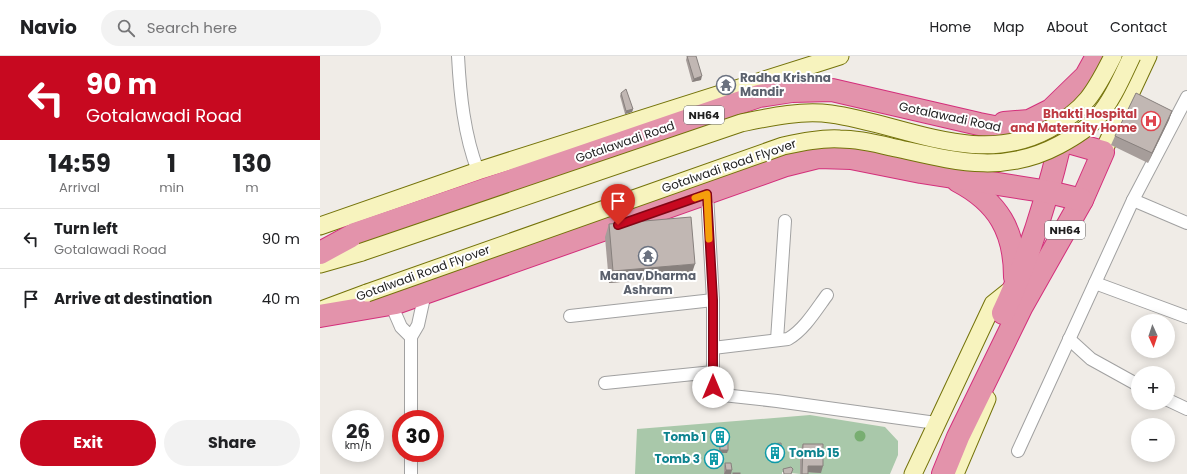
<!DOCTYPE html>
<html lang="en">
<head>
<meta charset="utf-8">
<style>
	:root { --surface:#fff; --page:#f2f2f2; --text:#202124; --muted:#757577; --line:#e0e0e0; --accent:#c70920 }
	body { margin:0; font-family:Poppins,sans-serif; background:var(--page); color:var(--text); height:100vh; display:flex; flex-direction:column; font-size:15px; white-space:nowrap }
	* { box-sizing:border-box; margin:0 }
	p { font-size:13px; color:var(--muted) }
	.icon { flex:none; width:22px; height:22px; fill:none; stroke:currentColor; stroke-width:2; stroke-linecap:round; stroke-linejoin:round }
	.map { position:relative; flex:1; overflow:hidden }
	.drawer { display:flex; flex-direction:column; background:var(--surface); width:320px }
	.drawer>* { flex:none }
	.top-card { background:#c70920; color:#fff; overflow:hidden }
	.needle { width:26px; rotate:177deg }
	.controls { position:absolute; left:811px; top:258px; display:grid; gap:8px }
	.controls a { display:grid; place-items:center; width:44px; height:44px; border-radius:50%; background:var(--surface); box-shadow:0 2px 10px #0003; font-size:20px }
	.speed { position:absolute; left:12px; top:354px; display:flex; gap:8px; font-size:20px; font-weight:700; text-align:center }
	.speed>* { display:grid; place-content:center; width:52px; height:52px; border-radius:50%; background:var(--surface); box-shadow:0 2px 10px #0003; line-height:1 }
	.speed small { font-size:10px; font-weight:400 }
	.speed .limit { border:6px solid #d22; background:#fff; color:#111 }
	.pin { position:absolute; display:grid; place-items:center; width:34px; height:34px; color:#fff; margin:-41px -17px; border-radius:50% 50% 50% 0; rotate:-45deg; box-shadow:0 0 4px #0007 }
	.pin .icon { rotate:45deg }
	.me { position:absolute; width:44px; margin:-22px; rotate:0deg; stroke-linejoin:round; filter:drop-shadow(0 0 3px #0008) }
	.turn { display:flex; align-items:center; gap:14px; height:84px; padding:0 20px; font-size:18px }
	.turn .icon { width:52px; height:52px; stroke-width:2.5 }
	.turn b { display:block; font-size:28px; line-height:34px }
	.eta { display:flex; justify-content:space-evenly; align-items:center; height:68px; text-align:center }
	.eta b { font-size:24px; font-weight:700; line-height:28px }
	.action { display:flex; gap:8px; margin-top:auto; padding:8px 20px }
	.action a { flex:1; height:46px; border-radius:24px; background:var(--accent); color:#fff; font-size:16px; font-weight:700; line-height:46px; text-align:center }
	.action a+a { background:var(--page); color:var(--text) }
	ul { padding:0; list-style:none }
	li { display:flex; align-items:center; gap:12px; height:60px; padding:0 20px; border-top:1px solid var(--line) }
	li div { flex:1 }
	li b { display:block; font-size:15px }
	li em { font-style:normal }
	header { display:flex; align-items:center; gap:24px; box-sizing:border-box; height:56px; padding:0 20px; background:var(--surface); border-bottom:1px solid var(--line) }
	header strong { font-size:19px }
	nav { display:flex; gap:22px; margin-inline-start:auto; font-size:14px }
	.search { width:280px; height:36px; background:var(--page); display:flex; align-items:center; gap:10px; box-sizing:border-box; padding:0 14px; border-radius:22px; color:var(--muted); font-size:15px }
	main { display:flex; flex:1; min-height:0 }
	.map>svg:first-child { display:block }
</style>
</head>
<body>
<header>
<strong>Navio</strong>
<div class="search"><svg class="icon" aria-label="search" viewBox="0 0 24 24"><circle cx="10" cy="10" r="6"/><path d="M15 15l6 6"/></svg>Search here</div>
<nav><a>Home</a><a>Map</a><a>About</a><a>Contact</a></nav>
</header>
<main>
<section class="drawer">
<div class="top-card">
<div class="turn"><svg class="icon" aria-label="left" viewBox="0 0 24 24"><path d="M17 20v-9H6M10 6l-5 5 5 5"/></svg><div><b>90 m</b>Gotalawadi Road</div></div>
</div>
<div class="eta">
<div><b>14:59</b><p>Arrival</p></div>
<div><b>1</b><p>min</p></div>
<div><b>130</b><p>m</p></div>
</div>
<ul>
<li><svg class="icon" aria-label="left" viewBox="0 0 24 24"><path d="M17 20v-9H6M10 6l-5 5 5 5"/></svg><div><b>Turn left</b><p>Gotalawadi Road</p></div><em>90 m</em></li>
<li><svg class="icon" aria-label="arrive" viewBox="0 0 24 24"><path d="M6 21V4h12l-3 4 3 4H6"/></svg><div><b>Arrive at destination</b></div><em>40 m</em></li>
</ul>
<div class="action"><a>Exit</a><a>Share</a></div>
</section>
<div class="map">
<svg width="867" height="418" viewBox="0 0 867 418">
	<rect width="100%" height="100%" fill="#f0ece7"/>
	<polygon fill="#a9c8aa" points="490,359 565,371 578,385 578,399 570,418 486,418 480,395 480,418 462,416 462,418 315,418 317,373"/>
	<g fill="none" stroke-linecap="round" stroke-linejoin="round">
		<g stroke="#a1a1a1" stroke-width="14">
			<g id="street">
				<path d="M138,0C140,38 144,79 158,115"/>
				<polyline points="387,138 393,244 393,331 396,336 403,339 457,345 616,367"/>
				<polyline points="813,144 867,167"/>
				<polyline points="775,227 867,261"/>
				<polyline points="71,248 81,271 91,281 98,269 105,237"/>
				<polyline points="250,260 393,244"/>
				<polyline points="749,283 771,303 818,329"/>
				<polyline points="457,284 465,165"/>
				<path d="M393,292L468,283C484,274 496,254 507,239"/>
				<polyline points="285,327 393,316"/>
				<polyline points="848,344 867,353"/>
				<polyline points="91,363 91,281"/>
				<polyline points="698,395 813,144 867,41"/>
				<polyline points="91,418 91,397"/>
			</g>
		</g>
		<g stroke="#74730a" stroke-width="19">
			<g id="secondary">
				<polyline points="783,96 828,0"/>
				<polyline points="0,170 158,115 520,0"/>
				<polyline points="0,208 42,196"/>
				<polyline points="4,253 47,237"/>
				<polyline points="593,418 673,248 693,232"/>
				<polyline points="635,418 667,343"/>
			</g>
		</g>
		<g stroke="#d32f7b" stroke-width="24">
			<g id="highway">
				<polyline points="684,67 709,65 731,54 766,20 777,0"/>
				<path d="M638,125C678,146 695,175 695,221"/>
				<polyline points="0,197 35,178 439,40 472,35 512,34 659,68 741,84 783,96 762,144 702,250 638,381 623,418"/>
				<path d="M683,257C709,202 727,143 741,84"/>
				<polyline points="0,260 76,247 466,109 498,101 531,102 601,116 729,136 762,144"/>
			</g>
		</g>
		<use href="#street" stroke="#fff" stroke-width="12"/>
		<use href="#secondary" stroke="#f7f3be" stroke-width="17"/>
		<use href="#highway" stroke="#e393ab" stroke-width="22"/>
		<g stroke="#74730a" stroke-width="19" stroke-linecap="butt">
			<g id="secondary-bridge">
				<path d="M42,196L421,67C450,61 481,54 511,58C584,68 658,112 729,73C765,54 775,36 793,0"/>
				<path d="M47,237L463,90C482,86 501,82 520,83C537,83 555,87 571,91C631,104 681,120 739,89C752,82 766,74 776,63C792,45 802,21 812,0"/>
			</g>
		</g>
		<use href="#secondary-bridge" stroke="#f7f3be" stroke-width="17"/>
	</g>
	<circle fill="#78ae71" cx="540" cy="380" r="5.5"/>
	<g fill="#a69d9a">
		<polygon points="367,0 381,24 372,26 366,4"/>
		<polygon points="301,37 313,53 312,56 305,58 300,40"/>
		<polygon points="852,55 849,64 828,107 791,89 795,80"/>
		<polygon points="289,168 371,220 289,227 285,181"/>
		<polygon points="397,373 405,382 404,385 396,385 396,377"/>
		<polygon points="400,385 408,394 407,397 400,397 400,404 398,408 390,408 390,399 391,396 399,396 399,389"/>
		<polygon points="451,388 462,398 461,401 450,403 449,392"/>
		<polygon points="483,388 501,417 488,416 488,418 480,418 480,395"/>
		<polygon points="405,407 411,418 404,418 404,410"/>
	</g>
	<g fill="#87807d">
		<polygon points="382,20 381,24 372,26 374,23"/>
		<polygon points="313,53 312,56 305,58 306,55"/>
		<polygon points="852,55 849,64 828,107 832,97"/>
		<polygon points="375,208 371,220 289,227 293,215"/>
		<polygon points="397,382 405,382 404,385 396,385"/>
		<polygon points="400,394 408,394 407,397 399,397"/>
		<polygon points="462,398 461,401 450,403 452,399"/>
		<polygon points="391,404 400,404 398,408 390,408"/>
		<polygon points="488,410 503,410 501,417 486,416"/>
		<polygon points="406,414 412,414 411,418 404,418"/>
	</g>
	<g fill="#c1b7b3" stroke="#87807d">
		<polygon points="367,0 376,0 382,20 374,23"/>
		<polygon points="306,33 313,53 306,55 301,37"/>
		<polygon points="816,37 852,55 832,97 795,80"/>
		<polygon points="371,161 375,208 293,215 289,168"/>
		<rect x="397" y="373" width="8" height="9"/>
		<rect x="400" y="385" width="8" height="9"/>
		<polygon points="461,387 462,398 452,399 451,388"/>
		<polygon points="483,388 503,388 503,410 488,410 488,418 482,418"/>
		<rect x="391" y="396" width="9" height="8"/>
		<polygon points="405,407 411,407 412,414 406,414"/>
		<polygon points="471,411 473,413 471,418 464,418 463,413"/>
		<rect x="413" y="417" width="7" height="1"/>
	</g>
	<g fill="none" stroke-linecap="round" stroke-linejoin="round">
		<g stroke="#810615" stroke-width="10">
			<polyline id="route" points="298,169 387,138 393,244 393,331"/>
		</g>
		<use href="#route" stroke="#c70920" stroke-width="7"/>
		<polyline stroke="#f59e0b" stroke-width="7" points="375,142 387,138 389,183"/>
	</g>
	<defs>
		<g id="temple-ring" transform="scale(1)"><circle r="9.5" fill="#fff" stroke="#6b7280" stroke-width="1.5"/><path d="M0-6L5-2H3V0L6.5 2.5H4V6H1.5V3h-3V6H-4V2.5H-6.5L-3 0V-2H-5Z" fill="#6b7280"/></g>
		<g id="hospital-ring" transform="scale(1)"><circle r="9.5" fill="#fff" stroke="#e0444e" stroke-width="1.5"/><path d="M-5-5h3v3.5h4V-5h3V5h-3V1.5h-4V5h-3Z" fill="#e0444e"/></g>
		<g id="building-ring" transform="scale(1)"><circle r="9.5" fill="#fff" stroke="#0f9aa8" stroke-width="1.5"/><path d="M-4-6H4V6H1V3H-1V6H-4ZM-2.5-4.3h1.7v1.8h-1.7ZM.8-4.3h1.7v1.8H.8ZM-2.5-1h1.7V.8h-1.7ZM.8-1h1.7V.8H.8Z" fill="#0f9aa8"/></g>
	</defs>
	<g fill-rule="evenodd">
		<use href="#temple-ring" x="406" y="29"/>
		<use href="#hospital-ring" x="831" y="65"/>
		<use href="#temple-ring" x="328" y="200"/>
		<use href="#building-ring" x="400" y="381"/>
		<use href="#building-ring" x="455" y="397"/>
		<use href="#building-ring" x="394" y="403"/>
	</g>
	<g text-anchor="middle" stroke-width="4" stroke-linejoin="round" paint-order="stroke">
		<g fill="#fff" stroke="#636363" stroke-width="1">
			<rect x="364" y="50" width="40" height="18" rx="3"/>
			<rect x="725" y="165" width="40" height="18" rx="3"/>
		</g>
		<g font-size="11" font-weight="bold" fill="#202020">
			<text x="384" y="63">NH64</text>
			<text x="745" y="178">NH64</text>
		</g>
		<g font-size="12" font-weight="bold" fill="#5b616d" stroke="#fff" text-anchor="start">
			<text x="420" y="26">Radha Krishna<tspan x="420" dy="14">Mandir</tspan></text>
			<text x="328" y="224" text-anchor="middle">Manav Dharma<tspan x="328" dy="14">Ashram</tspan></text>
		</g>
		<g font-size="12" font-weight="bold" fill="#be3a42" stroke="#fff" text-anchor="end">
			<text x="817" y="62">Bhakti Hospital<tspan x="817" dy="14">and Maternity Home</tspan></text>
		</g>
		<g font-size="12" fill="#202020" stroke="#fff">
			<text transform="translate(630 61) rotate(12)" y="4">Gotalawadi Road</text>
			<text transform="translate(305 86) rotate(-19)" y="4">Gotalawadi Road</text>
			<text transform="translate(409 110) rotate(-19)" y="4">Gotalwadi Road Flyover</text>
			<text transform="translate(103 217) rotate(-20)" y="4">Gotalwadi Road Flyover</text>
		</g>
		<g font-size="12" font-weight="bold" fill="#0d838f" stroke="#fff" text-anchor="end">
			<text x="386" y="385">Tomb 1</text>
			<text x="469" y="401" text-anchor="start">Tomb 15</text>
			<text x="380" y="407">Tomb 3</text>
		</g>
	</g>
</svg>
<div class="controls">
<a><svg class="needle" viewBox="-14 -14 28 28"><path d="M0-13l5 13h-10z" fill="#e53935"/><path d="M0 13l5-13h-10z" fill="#757577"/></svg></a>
<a>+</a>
<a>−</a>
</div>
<div class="speed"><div>26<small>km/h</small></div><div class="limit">30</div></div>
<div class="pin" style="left:298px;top:169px;background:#d93025"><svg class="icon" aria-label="arrive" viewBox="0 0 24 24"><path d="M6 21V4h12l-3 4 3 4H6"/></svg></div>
<svg class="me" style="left:393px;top:331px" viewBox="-20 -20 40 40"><circle r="19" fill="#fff"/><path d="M0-13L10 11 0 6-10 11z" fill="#c70920"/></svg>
</div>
</main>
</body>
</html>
